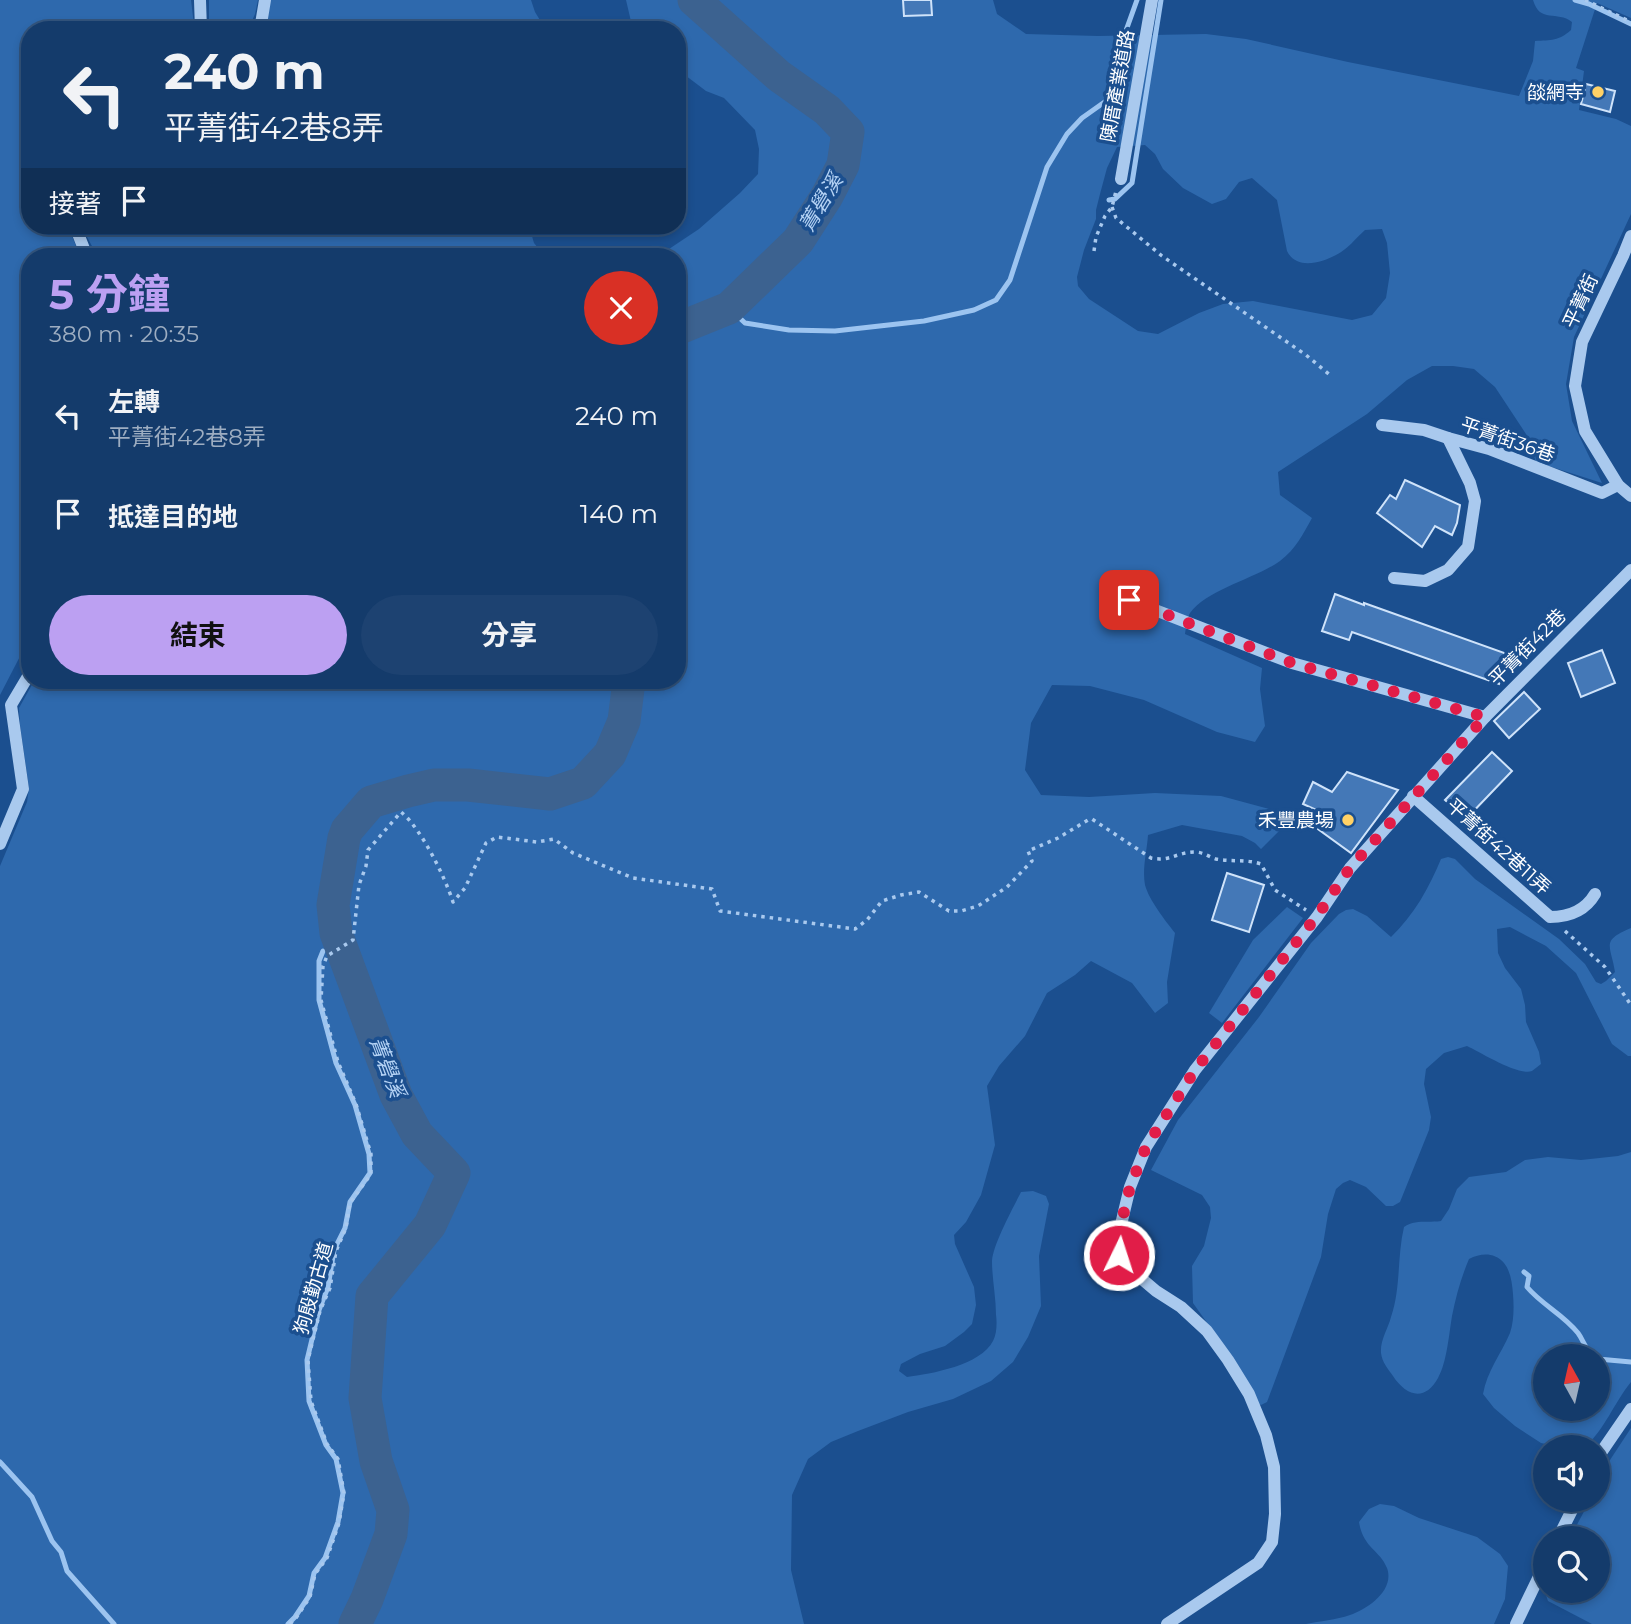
<!DOCTYPE html>
<html lang="zh-TW">
<head>
<meta charset="utf-8">
<style>
	:root { --surface:#143b6b; --page:#1d4271; --text:#f1f3f6; --muted:#9dadc1; --line:#33557e; --accent:#bca0f2 }
	body { margin:0; font-family:Montserrat,"Noto Sans TC",sans-serif; background:var(--page); color:var(--text); height:100vh; display:flex; flex-direction:column; font-size:26px; white-space:nowrap }
	* { box-sizing:border-box; margin:0 }
	p { font-size:23px; color:var(--muted) }
	.icon { flex:none; width:38px; height:38px; fill:none; stroke:currentColor; stroke-width:2; stroke-linecap:round; stroke-linejoin:round }
	.map { position:relative; flex:1; overflow:hidden }
	.side { position:absolute; left:21px; top:248px; width:665px; height:441px; display:flex; flex-direction:column; background:var(--surface); border-radius:28px; box-shadow:0 4px 10px #0003,0 0 0 2px var(--line) }
	.side>* { flex:none }
	.hud { position:absolute; left:21px; top:21px; width:665px; height:214px; border-radius:28px; box-shadow:0 4px 10px #0003,0 0 0 2px var(--line); background:#143b6b; color:var(--text); overflow:hidden }
	.needle { width:46px; rotate:352deg }
	.controls { position:absolute; left:1533px; top:1344px; display:grid; gap:14px }
	.controls a { display:grid; place-items:center; width:77px; height:77px; border-radius:50%; background:var(--surface); box-shadow:0 4px 10px #0003,0 0 0 2px var(--line); font-size:35px }
	.pin { position:absolute; display:grid; place-items:center; width:60px; height:60px; color:#fff; margin:-30px; border-radius:14px; box-shadow:0 4px 10px #0006 }
	.me { position:absolute; width:77px; margin:-38px; rotate:4deg; stroke-linejoin:round; filter:drop-shadow(0 0 5px #0008) }
	.turn { display:flex; align-items:center; gap:24px; height:147px; padding:0 28px; font-size:32px }
	.turn .icon { width:91px; height:91px; stroke-width:2.5 }
	.turn b { display:block; font-size:49px; line-height:60px }
	.then { display:flex; align-items:center; height:66px; padding:0 28px; background:#0003; gap:14px; font-size:26px }
	.round { display:grid; place-items:center; flex:none; width:74px; height:74px; border-radius:37px; background:var(--page) }
	.head { display:flex; align-items:center; justify-content:space-between; height:119px; padding:0 28px }
	h1 { font-size:42px; font-weight:700; line-height:52px; color:var(--accent) }
	.button { display:flex; gap:14px; margin-top:auto; padding:14px 28px }
	.button a { flex:1; height:80px; border-radius:42px; background:var(--accent); color:#111; font-size:28px; font-weight:700; line-height:80px; text-align:center }
	.button a+a { background:var(--page); color:var(--text) }
	ul { padding:0; list-style:none }
	li { display:flex; align-items:center; gap:21px; height:98px; padding:0 28px }
	li div { flex:1 }
	li b { display:block; font-size:26px }
	li em { font-style:normal }
	.map>svg:first-child { display:block }
</style>
</head>
<body>
<div class="map">
<svg width="1631" height="1624" viewBox="0 0 1631 1624">
	<rect width="100%" height="100%" fill="#1b4f8f"/>
	<g fill="#2e69ad" fill-rule="evenodd">
		<polygon points="0,0 191,0 194,25 192,30 30,30 30,226 68,226 78,251 83,257 30,257 30,637 0,695"/>
		<polygon points="209,0 258,0 255,14 248,30 209,30"/>
		<polygon points="269,0 531,0 535,12 546,30 263,30"/>
		<path d="M626,0H993L997,14L1026,34L1098,36L1206,34L1246,39L1348,62L1519,96L1533,61L1535,41C1551,40 1559,41 1571,30L1572,22C1557,10 1540,24 1533,0H1631V18L1597,3L1576,68L1584,71L1579,110L1616,119L1631,126V214L1574,337L1566,384L1572,421L1602,483L1536,462L1528,437L1495,387L1474,369L1453,366H1432L1407,380L1367,414L1278,472L1280,495L1312,518C1303,534 1296,549 1280,561C1255,579 1208,589 1190,613C1187,618 1186,628 1185,634L1262,668L1260,689L1265,726L1255,742L1217,732L1144,700L1090,686L1052,685L1031,723L1025,770L1041,795L1089,797L1155,793L1221,796L1273,810L1280,830L1261,849L1255,843L1242,836L1182,825L1148,835C1147,851 1142,869 1145,885C1149,900 1165,920 1175,933L1167,982L1168,1003L1155,1013L1132,983L1091,961L1075,975L1047,993L1025,1036L999,1066L987,1086L995,1145L981,1195L966,1222L954,1235L955,1244L974,1287L976,1305L972,1324L964,1332L945,1346L920,1354L901,1364L899,1371L907,1377C931,1374 981,1365 993,1341C997,1334 997,1322 996,1315C996,1297 992,1279 992,1261C993,1244 1013,1208 1021,1192L1033,1191L1046,1196L1049,1204L1039,1256L1041,1306L1028,1337L1013,1362L991,1381L953,1399L908,1412L858,1431L831,1442L808,1459L792,1495L791,1570L804,1624H0V866L27,802L29,788L20,725L19,708L34,681H677V257H657L699,229L740,193L758,174L759,149L755,130L724,98L706,91L677,69V30H633ZM1145,145L1155,154L1163,169L1183,188L1212,204L1226,199L1239,182L1252,178L1277,200L1287,251C1296,270 1321,263 1336,255C1347,250 1356,238 1365,230L1382,229L1387,243L1390,273L1386,298L1372,315L1352,320L1253,301L1223,304L1199,313L1158,334L1138,331L1089,299L1078,286L1077,277L1084,250L1096,219V210L1100,194L1107,168L1117,147Z"/>
		<polygon points="81,226 529,226 534,243 542,253 573,257 98,257"/>
		<path d="M1448,857L1455,859L1475,879L1559,939L1585,964L1596,982L1601,984L1606,981L1615,972C1611,945 1600,941 1631,928V1056H1628L1612,1044L1576,973L1546,946L1510,927L1497,929L1498,953L1505,968L1521,989L1525,1005L1526,1022L1539,1052L1541,1064C1538,1066 1535,1069 1532,1071C1518,1076 1480,1052 1467,1046L1444,1053L1426,1069L1424,1084L1431,1117L1429,1130L1400,1202L1393,1206H1386L1366,1187L1350,1180L1343,1183L1336,1189L1328,1214L1321,1257L1267,1402L1261,1405L1258,1404L1232,1358L1193,1303L1192,1266L1204,1246L1211,1218L1210,1207L1202,1195L1151,1170L1178,1120L1259,1017L1311,943L1339,914L1346,910L1353,909L1367,916L1391,937C1414,915 1429,888 1441,859Z"/>
		<polygon points="1287,907 1303,918 1222,1023 1209,1013 1253,940"/>
		<path d="M1631,1152V1382C1614,1403 1605,1429 1585,1447H1560L1541,1443L1515,1426L1494,1408L1483,1394C1487,1371 1501,1354 1510,1333C1514,1321 1514,1307 1513,1294C1512,1283 1511,1272 1504,1263C1494,1252 1481,1253 1469,1259C1461,1278 1456,1296 1452,1316C1449,1334 1447,1362 1438,1378C1425,1402 1406,1396 1393,1376C1388,1369 1382,1362 1381,1353C1380,1340 1388,1329 1391,1317C1401,1288 1397,1256 1404,1227C1415,1219 1427,1223 1441,1221L1449,1209L1457,1189L1469,1177L1506,1172L1525,1160L1548,1157L1581,1160L1618,1156ZM1545,1356H1598V1409H1545Z"/>
		<polygon points="1631,1428 1631,1624 1592,1624 1548,1601 1544,1589 1545,1586 1545,1591 1598,1591 1598,1538 1570,1538 1590,1500 1598,1500 1598,1484 1610,1460"/>
		<path d="M1380,1504L1394,1506L1419,1518L1477,1537L1500,1554L1508,1566L1505,1599L1494,1624H1306C1320,1621 1336,1620 1350,1615C1368,1609 1395,1590 1387,1568C1380,1550 1363,1548 1359,1522L1369,1509Z"/>
	</g>
	<g fill="none" stroke-linecap="round" stroke-linejoin="round">
		<g stroke="#9cc4f0" stroke-width="5">
			<polyline points="1575,0 1589,4 1631,24"/>
			<polyline points="1109,200 1115,199 1132,183 1161,0"/>
			<polyline points="729,308 745,323 789,330 835,331 924,321 974,310 996,300 1010,280 1047,167 1067,134 1082,118 1106,101 1114,85 1119,50 1137,0"/>
			<polyline points="326,937 333,905"/>
			<path d="M1524,1272L1529,1276L1527,1287C1542,1305 1563,1314 1578,1333C1584,1341 1585,1350 1594,1356"/>
			<polyline points="1598,1359 1631,1362"/>
			<polyline points="0,1462 32,1497 52,1541 61,1552 67,1571 114,1624"/>
			<polyline points="288,1624 295,1617 309,1596 314,1573 325,1558 338,1522 343,1493 336,1459 326,1445 309,1401 307,1360 319,1310 328,1287 334,1250 345,1228 350,1202 370,1173 369,1154 355,1105 336,1063 319,1000 319,961 323,951"/>
		</g>
		<g stroke="#3c6290" stroke-width="33">
			<polyline points="677,329 729,308 798,241 827,196 843,165 848,132 827,110 779,76 694,0"/>
			<polyline points="355,1624 367,1599 391,1534 393,1510 376,1461 365,1398 372,1296 430,1225 454,1173 417,1134 396,1095 336,933 333,905 344,838 347,830 371,802 408,791 434,785 468,785 550,794 583,783 610,754 624,721 629,681"/>
		</g>
	</g>
	<g fill="#4478b7" stroke="#cfe3fa" stroke-width="2">
		<polygon points="903,0 931,0 932,15 904,16"/>
		<polygon points="1586,84 1615,91 1610,112 1581,104"/>
		<polygon points="1405,480 1460,505 1457,523 1452,535 1435,526 1422,547 1377,513 1390,495 1396,499"/>
		<polygon points="1335,594 1364,605 1364,603 1510,655 1499,684 1352,632 1349,640 1322,631"/>
		<polygon points="1602,650 1615,683 1581,697 1568,663"/>
		<polygon points="1524,692 1540,709 1509,738 1494,721"/>
		<polygon points="1492,752 1512,771 1466,819 1445,800"/>
		<polygon points="1347,772 1398,790 1351,853 1315,827 1323,813 1303,804 1313,782 1332,792"/>
		<polygon points="1227,873 1264,885 1249,932 1212,920"/>
	</g>
	<g fill="none" stroke-linecap="round" stroke-linejoin="round">
		<g stroke="#a9c9ee" stroke-width="3.5" stroke-dasharray="3.5 5" stroke-linecap="butt">
			<polyline points="1585,0 1631,22"/>
			<polyline points="1112,207 1116,218 1162,256 1306,355 1330,375"/>
			<polyline points="1094,251 1096,237 1105,216 1112,207 1116,191"/>
			<polyline points="1565,931 1605,967 1631,1005"/>
			<path d="M290,1624L296,1618L310,1597L315,1574L327,1558L339,1523L344,1493L338,1459L327,1444L311,1401L308,1360L320,1311L330,1288L336,1251L346,1228L350,1203L371,1174V1154L356,1104L338,1062L321,1000L323,966L327,956L353,940L359,885L366,866L368,850L401,812C421,828 445,877 453,902L465,888L486,843L497,837L537,842L554,839L573,853L633,878L712,889L720,911L855,929L867,920L882,901L901,895L919,892L949,911H961L978,906L1007,887L1032,861L1028,851L1058,838L1088,820L1092,819L1151,858C1170,862 1177,852 1195,852C1203,852 1209,857 1216,859C1231,862 1246,859 1261,864L1275,890L1306,910"/>
		</g>
		<g stroke="#a9c9ee" stroke-width="12">
			<polyline points="200,0 201,30"/>
			<polyline points="260,30 265,0"/>
			<polyline points="1121,179 1152,0"/>
			<polyline points="75,226 86,254 89,257"/>
			<polyline points="1631,236 1623,256 1582,342 1575,386 1585,431 1618,485 1631,496"/>
			<polyline points="1382,425 1424,430 1448,438 1489,449 1602,493 1618,485"/>
			<polyline points="1394,578 1425,581 1448,570 1468,547 1475,501 1470,483 1448,438"/>
			<polyline points="1106,591 1292,663 1485,717"/>
			<path d="M1413,796L1550,917C1569,917 1585,911 1595,894"/>
			<polyline points="0,844 23,789 11,705 30,673"/>
			<polyline points="1598,1457 1631,1409"/>
			<polyline points="1558,1538 1577,1500"/>
			<polyline points="1167,1624 1258,1563 1272,1542 1275,1514 1274,1467 1266,1435 1249,1394 1228,1360 1207,1331 1181,1307 1156,1291 1130,1269 1120,1255 1118,1237 1130,1187 1146,1147 1195,1070 1317,917 1350,868 1485,717 1631,570"/>
			<polyline points="1516,1624 1545,1564"/>
		</g>
	</g>
	<g fill="none" stroke-linecap="round" stroke-linejoin="round">
		<polyline stroke="#e11d48" stroke-width="12" stroke-dasharray="0 21.6" points="1119,1255 1118,1237 1130,1187 1146,1147 1195,1070 1317,916 1350,868 1485,717 1292,663 1129,600"/>
	</g>
	<g fill="#ffd166" stroke="#1b4f8f" stroke-width="2.5">
		<circle cx="1598" cy="92" r="7"/>
		<circle cx="1348" cy="820" r="7"/>
	</g>
	<g text-anchor="middle" stroke-width="7" stroke-linejoin="round" paint-order="stroke">
		<g font-size="19" fill="#fff" stroke="#1b4f8f">
			<text transform="translate(1117 86) rotate(-80)" y="7">陳厝產業道路</text>
			<text transform="translate(1580 301) rotate(-65)" y="7">平菁街</text>
			<text transform="translate(1508 439) rotate(19)" y="7">平菁街36巷</text>
			<text transform="translate(1527 647) rotate(-45)" y="7">平菁街42巷</text>
			<text transform="translate(1499 846) rotate(42)" y="7">平菁街42巷11弄</text>
			<text transform="translate(313 1288) rotate(-74)" y="7">狗殷勤古道</text>
		</g>
		<g font-size="19" fill="#fff" stroke="#1b4f8f" text-anchor="end">
			<text x="1584" y="99">燄網寺</text>
			<text x="1334" y="827">禾豐農場</text>
		</g>
		<g font-size="21" font-style="italic" fill="#b5d3f5" stroke="#1b4f8f">
			<text transform="translate(821 203) rotate(-59)" y="7">菁礐溪</text>
			<text transform="translate(387 1067) rotate(69)" y="7">菁礐溪</text>
		</g>
	</g>
</svg>
<div class="controls">
<a><svg class="needle" viewBox="-14 -14 28 28"><path d="M0-13l5 13h-10z" fill="#e53935"/><path d="M0 13l5-13h-10z" fill="#9dadc1"/></svg></a>
<a><svg class="icon" aria-label="sound" viewBox="0 0 24 24"><path d="M4 9h4l5-4v14l-5-4H4zM17 9q2 3 0 6"/></svg></a>
<a><svg class="icon" aria-label="search" viewBox="0 0 24 24"><circle cx="10" cy="10" r="6"/><path d="M15 15l6 6"/></svg></a>
</div>
<div class="pin" style="left:1129px;top:600px;background:#d93025"><svg class="icon" aria-label="arrive" viewBox="0 0 24 24"><path d="M6 21V4h12l-3 4 3 4H6"/></svg></div>
<svg class="me" style="left:1119px;top:1255px" viewBox="-20 -20 40 40"><circle r="17" fill="#e11d48" stroke="#fff" stroke-width="3"/><path d="M0-11L8 9 0 5-8 9z" fill="#fff"/></svg>
<div class="hud">
<div class="turn"><svg class="icon" aria-label="left" viewBox="0 0 24 24"><path d="M17 20v-9H6M10 6l-5 5 5 5"/></svg><div><b>240 m</b>平菁街42巷8弄</div></div>
<div class="then">接著<svg class="icon" aria-label="arrive" viewBox="0 0 24 24"><path d="M6 21V4h12l-3 4 3 4H6"/></svg></div>
</div>
<section class="side">
<div class="head"><div><h1>5 分鐘</h1><p>380 m · 20:35</p></div><a class="round" style="background:#d93025;color:#fff"><svg class="icon" aria-label="close" viewBox="0 0 24 24"><path d="M6 6l12 12M18 6L6 18"/></svg></a></div>
<ul>
<li><svg class="icon" aria-label="left" viewBox="0 0 24 24"><path d="M17 20v-9H6M10 6l-5 5 5 5"/></svg><div><b>左轉</b><p>平菁街42巷8弄</p></div><em>240 m</em></li>
<li><svg class="icon" aria-label="arrive" viewBox="0 0 24 24"><path d="M6 21V4h12l-3 4 3 4H6"/></svg><div><b>抵達目的地</b></div><em>140 m</em></li>
</ul>
<div class="button"><a>結束</a><a>分享</a></div>
</section>
</div>
</body>
</html>
